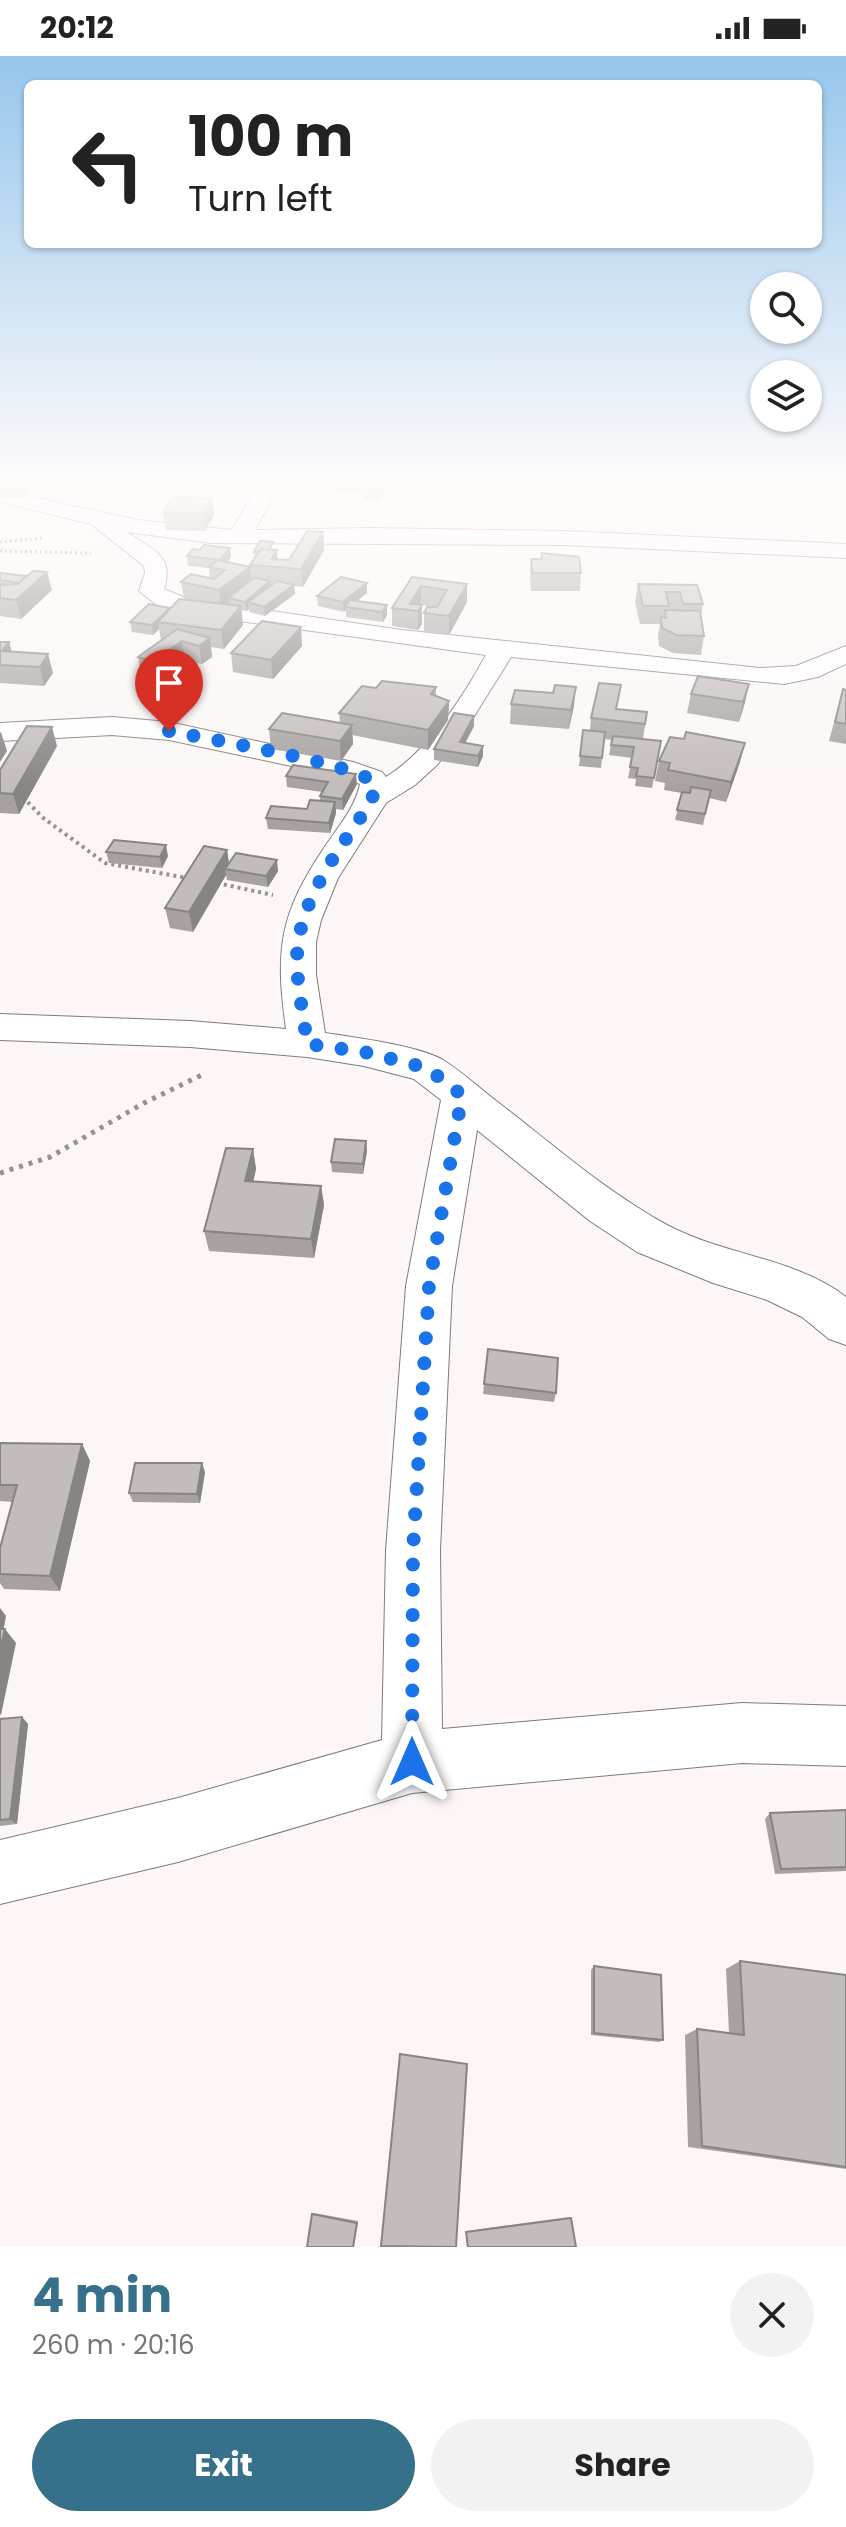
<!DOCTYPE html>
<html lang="en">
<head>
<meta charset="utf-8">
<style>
	:root { --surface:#fff; --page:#f2f2f2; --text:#222; --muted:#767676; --accent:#37708a }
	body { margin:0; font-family:Poppins,sans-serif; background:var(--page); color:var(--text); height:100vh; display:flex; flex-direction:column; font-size:30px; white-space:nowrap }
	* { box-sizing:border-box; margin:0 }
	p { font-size:26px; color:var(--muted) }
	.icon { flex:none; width:44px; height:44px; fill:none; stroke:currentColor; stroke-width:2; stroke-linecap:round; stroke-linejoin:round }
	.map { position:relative; height:2191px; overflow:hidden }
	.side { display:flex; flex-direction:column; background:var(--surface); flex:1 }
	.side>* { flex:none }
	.banner { position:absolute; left:24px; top:24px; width:798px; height:168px; border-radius:12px; box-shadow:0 2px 6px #0004; background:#fff; color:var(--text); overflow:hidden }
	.fabs { position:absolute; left:750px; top:216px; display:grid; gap:16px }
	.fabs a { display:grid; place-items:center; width:72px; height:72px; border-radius:50%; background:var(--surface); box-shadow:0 2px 6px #0004; font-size:40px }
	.pin { position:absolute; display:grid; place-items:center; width:68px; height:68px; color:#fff; margin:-82px -34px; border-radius:50% 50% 50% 0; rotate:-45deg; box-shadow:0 0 8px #0007 }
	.pin .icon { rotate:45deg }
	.me { position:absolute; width:88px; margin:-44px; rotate:0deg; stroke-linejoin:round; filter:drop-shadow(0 0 6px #0008) }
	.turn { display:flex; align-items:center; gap:28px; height:168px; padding:0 32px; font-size:36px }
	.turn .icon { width:104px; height:104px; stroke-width:2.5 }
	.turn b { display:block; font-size:56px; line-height:68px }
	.round { display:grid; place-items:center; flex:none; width:84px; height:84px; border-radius:42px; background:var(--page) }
	.overview { display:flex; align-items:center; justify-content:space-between; height:136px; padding:0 32px }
	h1 { font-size:48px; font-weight:700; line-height:60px; color:var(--accent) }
	.cta { display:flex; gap:16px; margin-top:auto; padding:16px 32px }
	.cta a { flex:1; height:92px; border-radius:48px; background:var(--accent); color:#fff; font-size:32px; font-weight:700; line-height:92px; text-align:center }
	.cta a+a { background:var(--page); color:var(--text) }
	.status { display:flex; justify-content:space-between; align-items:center; height:56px; padding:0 40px; background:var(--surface); direction:ltr }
	.status svg { height:22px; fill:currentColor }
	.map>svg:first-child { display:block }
</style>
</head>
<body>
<div class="status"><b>20:12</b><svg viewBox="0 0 49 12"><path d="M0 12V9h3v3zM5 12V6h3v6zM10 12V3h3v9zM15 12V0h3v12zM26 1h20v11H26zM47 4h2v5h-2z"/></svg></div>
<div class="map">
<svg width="846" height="2191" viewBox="0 0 846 2191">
	<rect width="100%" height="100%" fill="#fcf7f6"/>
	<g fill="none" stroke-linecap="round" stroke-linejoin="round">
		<g stroke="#807b7a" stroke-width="2">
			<path id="minor" d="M259,427H280L255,474L370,472L565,475L846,488V502L565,489L211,487L127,476C152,494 175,499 164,533L188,543L402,574L760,612L796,610L846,590V608L818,621L784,628L511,601L473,662L437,709L415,729L386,747L338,822L321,864L316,886V919L325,977C352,981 420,990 443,1004C461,1015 478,1031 495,1044C551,1087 605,1135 667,1169C723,1199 796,1202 846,1241V1289L829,1283L802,1261L767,1244L713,1227L637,1196L590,1165L477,1074L452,1230L440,1494L442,1673L742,1647L846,1650V1710L742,1707L412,1737L178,1806L0,1848V1784L178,1742L382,1684L386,1494L406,1230L441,1044L414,1023L364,1010L307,1001L190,991L0,984V958L190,965L286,973C275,894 279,859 324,792C338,771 355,752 360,728L334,719L169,684L112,679L0,685V667L112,661L169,666L353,706L382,716L386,721C429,694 462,643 486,599L188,558L158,550L139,535L145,517L144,510L91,468L0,446V434L138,464L232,474Z"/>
		</g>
		<g stroke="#959291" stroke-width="3" stroke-dasharray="2 3" stroke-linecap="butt">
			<polyline points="0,486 42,482"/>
			<polyline points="0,495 91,497"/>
		</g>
		<g stroke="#959291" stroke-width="4" stroke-dasharray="3 4" stroke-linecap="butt">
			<polyline points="23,741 42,761 105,807 187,822"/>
			<polyline points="217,827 273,839"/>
		</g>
		<polyline stroke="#959291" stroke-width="5" stroke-dasharray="4 6" stroke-linecap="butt" points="0,1117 50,1101 144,1047 206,1017"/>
		<use href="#minor" fill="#fff" fill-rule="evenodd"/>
	</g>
	<g fill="#a7a2a1">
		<polygon points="0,427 29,427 30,431 22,442 0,441"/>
		<polygon points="321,427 386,427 381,444 364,444 363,437 338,436 338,433 325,432"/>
		<polygon points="173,441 214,459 205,475 166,474 163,456"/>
		<polygon points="323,476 324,494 303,531 294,530 295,538 265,560 249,556 249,553 246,555 241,554 243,569 224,593 211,591 212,601 202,608 185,604 180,607 183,621 173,628 141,620 138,601 161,584 159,573 153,579 132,576 130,566 170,552 184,543 181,526 210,522 209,512 188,510 187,500 200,494 230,492 231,501 227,506 250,511 255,502 254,496 274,494 278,503 289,504"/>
		<polygon points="542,497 581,517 580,535 531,535 530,521 531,503 541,503"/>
		<polygon points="0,518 52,534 21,563 0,560"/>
		<polygon points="412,521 467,528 467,546 449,579 424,576 424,557 436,551 421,549 422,568 418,574 392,570 392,552"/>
		<polygon points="638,528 697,529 703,548 701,560 704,580 701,599 673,597 659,590 658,580 660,568 640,568 635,546"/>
		<polygon points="367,537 357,545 387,549 387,559 383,566 346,561 346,554 344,556 318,550 317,540"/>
		<polygon points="0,586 9,586 12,596 53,617 44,630 0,627"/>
		<polygon points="302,590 273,623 233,616 231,597"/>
		<polygon points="749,628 739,666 687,657 691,638"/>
		<polygon points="436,631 436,640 449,645 448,664 428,694 352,679 353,688 341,705 271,693 269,673 340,667 339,657 376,632"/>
		<polygon points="576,631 569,673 510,668 511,648"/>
		<polygon points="843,633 846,634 846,688 829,685"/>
		<polygon points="618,653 647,656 643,683 661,685 652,732 635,730 636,723 628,722 632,702 609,699 612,684 604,683 601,712 579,710 583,674 590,675 591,662"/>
		<polygon points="474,660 474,670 465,687 483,700 478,711 434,704 434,693"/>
		<polygon points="57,690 19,758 0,757 0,714"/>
		<polygon points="659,705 740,706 726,746 709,742 703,769 675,764 682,737 664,734 665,727 655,725"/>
		<polygon points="286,720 357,728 343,754 336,753 336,757 330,777 268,773 266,762 307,753 320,745 320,740 322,736 287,731"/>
		<polygon points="227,794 229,808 278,815 268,831 227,824 226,819 193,876 170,872 165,852"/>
		<polygon points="106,796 168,800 162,812 109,807"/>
		<polygon points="366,1085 367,1095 363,1118 332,1116 331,1106"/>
		<polygon points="253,1093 256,1113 253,1125 321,1130 324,1149 314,1202 209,1195 204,1175"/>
		<polygon points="488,1293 556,1337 554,1346 483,1338"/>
		<polygon points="0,1387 82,1388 90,1405 60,1535 4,1533 0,1527 0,1492 12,1446 0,1445"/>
		<polygon points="205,1416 200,1447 133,1446 129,1437"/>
		<polygon points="22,1661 28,1668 17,1768 0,1770 0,1663"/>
		<polygon points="846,1754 846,1815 775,1818 765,1763 770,1757"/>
		<polygon points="740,1905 846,1919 846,2113 688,2091 685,1979 697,1973 729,1977 726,1913"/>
		<polygon points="594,1910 663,1984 659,1986 591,1979 591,1914"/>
		<polygon points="314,2157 358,2165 354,2191 312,2158"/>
		<polygon points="569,2161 571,2162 576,2191 467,2191 466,2175"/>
	</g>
	<g fill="#888483">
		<polygon points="24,427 29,427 30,431 22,442 20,433"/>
		<polygon points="381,427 386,428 381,444"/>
		<polygon points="212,442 214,459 205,475 203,458"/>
		<polygon points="323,476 324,494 303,531 301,513"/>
		<polygon points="230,492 231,501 222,513 220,504"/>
		<polygon points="277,494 278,511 271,503"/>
		<polygon points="250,511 252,529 228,542 229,547 221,552 219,534"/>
		<polygon points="47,516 52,534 21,563 16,544"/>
		<polygon points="270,525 271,535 248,546 249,553 246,555 245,546"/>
		<polygon points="367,527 367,537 348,552 345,551 346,554 344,556 343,546"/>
		<polygon points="467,528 467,546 449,579 449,560"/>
		<polygon points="294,529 295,538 265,560 264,551"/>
		<polygon points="421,530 421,549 410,548"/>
		<polygon points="387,549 387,559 383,566 382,556"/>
		<polygon points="422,549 422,568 418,574 418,555"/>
		<polygon points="241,550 243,569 224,593 221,574"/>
		<polygon points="170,552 158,566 159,573 153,579 152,569"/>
		<polygon points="301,571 302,590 273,623 271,604"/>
		<polygon points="210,582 212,601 202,608 199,590"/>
		<polygon points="182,585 185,604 180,607 183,621 173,628 169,609 164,597"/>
		<polygon points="9,586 14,605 2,595"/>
		<polygon points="48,598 53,617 44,630 40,611"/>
		<polygon points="749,628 745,647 739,666 743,646"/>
		<polygon points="576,631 574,650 569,673 571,654"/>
		<polygon points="449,645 448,664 428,694 428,674"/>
		<polygon points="474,660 474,670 460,697 460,686"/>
		<polygon points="352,669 353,688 341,705 340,685"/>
		<polygon points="52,671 57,690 19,758 13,738"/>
		<polygon points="1,676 7,695 0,706 0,677"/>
		<polygon points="745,687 740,706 726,746 731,726"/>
		<polygon points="483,690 483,700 478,711 478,700"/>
		<polygon points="356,718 357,728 343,754 342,743"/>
		<polygon points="335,746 336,757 330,777 329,767"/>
		<polygon points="166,789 168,800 162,812 160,801"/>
		<polygon points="227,794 230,814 225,813 226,819 193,876 189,856"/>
		<polygon points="277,804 278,815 268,831 266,820"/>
		<polygon points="366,1085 367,1095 363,1118 363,1108"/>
		<polygon points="253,1093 256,1113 249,1145 245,1125"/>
		<polygon points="321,1130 324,1149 314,1202 311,1183"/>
		<polygon points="82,1388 90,1405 60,1535 50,1520"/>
		<polygon points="202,1407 205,1416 200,1447 197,1438"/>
		<polygon points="0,1552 6,1560 1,1587 0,1586"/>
		<polygon points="5,1573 16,1587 1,1659 0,1658 0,1594"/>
		<polygon points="22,1661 28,1668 17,1768 10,1763"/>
	</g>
	<g fill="#c2bcbb" stroke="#888483" stroke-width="2">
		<polygon points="0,427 24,427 20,433 0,433"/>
		<polygon points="173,441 212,442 203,458 163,456"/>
		<polygon points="307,475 323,476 301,513 250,509 261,493 277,494 271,503 289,504"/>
		<polygon points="260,485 273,486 269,494 261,493 258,496 254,496"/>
		<polygon points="204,489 230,492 220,504 187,500 193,493 200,494"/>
		<polygon points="542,497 579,501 581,517 532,517 531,503 542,503"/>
		<polygon points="218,504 250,511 219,534 181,526 191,518 214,523 225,514 209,511"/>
		<polygon points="33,515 47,516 16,544 0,542 0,529 18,528"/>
		<polygon points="1,517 26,520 19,527 0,524 0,518"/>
		<polygon points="341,521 367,527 343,546 317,540"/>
		<polygon points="412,521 467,528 449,560 424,557 427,551 437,551 447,534 421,530 410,548 422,549 418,555 392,552"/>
		<polygon points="254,522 270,525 245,546 228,542"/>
		<polygon points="277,525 294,529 264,551 248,546"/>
		<polygon points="638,528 697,529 703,548 683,548 680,536 666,536 669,550 643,550"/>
		<polygon points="179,543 241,550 221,574 158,566"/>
		<polygon points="350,544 387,549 382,556 345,551"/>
		<polygon points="149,548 170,552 152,569 130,566"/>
		<polygon points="665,554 700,555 704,580 676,579 662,572 661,561 666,562"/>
		<polygon points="262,565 301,571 271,604 231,597"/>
		<polygon points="177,573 210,582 199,590 182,585 164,597 180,602 169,609 138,601"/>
		<polygon points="0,586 9,586 2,595 48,598 40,611 0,609"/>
		<polygon points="698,620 749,628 743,646 691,638"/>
		<polygon points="382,625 436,631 431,638 449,645 428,674 339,657 362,630 376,632"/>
		<polygon points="599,627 621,629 616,653 647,656 645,668 591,662"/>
		<polygon points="555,629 576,631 571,654 511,648 515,634 553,637"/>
		<polygon points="843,633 846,634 846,668 835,666"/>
		<polygon points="282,657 352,669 340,685 269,673"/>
		<polygon points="454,657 474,660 460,686 483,690 478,700 434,693"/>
		<polygon points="27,670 52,671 13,738 0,737 0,714"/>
		<polygon points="583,674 605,676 602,702 580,700"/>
		<polygon points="686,676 745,687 731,726 668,714 670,707 659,705 670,681 684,683"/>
		<polygon points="613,680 661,685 654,722 636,720 638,712 630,711 634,691 611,689"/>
		<polygon points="293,709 356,718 342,743 320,740 328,726 286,720"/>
		<polygon points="691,731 711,734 705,758 677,754 682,736 690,737"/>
		<polygon points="310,744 335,746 329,767 266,762 271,750 307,753"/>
		<polygon points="114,784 166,789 160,801 106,796"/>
		<polygon points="204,790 227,794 189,856 165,852"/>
		<polygon points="236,797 277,804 266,820 225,813"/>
		<polygon points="335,1083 366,1085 363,1108 331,1106"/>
		<polygon points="226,1092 253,1093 245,1125 321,1130 311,1183 204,1175"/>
		<polygon points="488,1293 558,1302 556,1337 484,1328"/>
		<polygon points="0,1387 82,1388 50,1520 0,1518 0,1492 17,1429 0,1429"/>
		<polygon points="135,1407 202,1407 197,1438 129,1437"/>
		<polygon points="0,1573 5,1573 0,1594"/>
		<polygon points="22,1661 10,1763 0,1764 0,1663"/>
		<polygon points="846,1754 846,1811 781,1813 770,1757"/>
		<polygon points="740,1905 846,1919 846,2111 702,2090 697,1973 744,1979"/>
		<polygon points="594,1910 661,1919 663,1984 594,1977"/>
		<polygon points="400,1998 467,2008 456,2191 381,2190"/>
		<polygon points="312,2158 357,2167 353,2191 307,2191"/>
		<polygon points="571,2162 576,2191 468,2191 466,2176"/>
	</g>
	<linearGradient id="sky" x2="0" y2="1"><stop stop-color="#96c6ec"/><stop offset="0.58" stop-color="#fefbfb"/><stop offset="1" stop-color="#fefbfb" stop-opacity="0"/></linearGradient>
	<rect width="846" height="734" fill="url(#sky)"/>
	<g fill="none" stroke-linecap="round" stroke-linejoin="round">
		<path stroke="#1a73e8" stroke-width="14" stroke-dasharray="0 25.2" d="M169,675C201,682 364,709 375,728L372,744C340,794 295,846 297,909C298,935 304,962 307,988L364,996L427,1012L462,1039L429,1230L413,1494L412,1706"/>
	</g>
</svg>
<div class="fabs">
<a><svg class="icon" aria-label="search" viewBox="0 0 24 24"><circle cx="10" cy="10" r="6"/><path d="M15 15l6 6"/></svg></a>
<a><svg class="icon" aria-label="layers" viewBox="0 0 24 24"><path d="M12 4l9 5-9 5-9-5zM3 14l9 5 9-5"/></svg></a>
</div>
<div class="pin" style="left:169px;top:675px;background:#d93025"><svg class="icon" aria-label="arrive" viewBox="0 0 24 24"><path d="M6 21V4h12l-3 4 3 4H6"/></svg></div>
<svg class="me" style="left:412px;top:1706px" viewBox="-20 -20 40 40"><path d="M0-17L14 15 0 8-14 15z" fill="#1a73e8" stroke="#fff" stroke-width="4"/></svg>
<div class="banner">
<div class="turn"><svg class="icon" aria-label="left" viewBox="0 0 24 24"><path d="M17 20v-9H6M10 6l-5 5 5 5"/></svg><div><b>100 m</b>Turn left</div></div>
</div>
</div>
<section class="side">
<div class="overview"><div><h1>4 min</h1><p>260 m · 20:16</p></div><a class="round"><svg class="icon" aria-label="close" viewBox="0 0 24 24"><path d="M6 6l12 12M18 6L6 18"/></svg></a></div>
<div class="cta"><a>Exit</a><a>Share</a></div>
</section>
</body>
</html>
